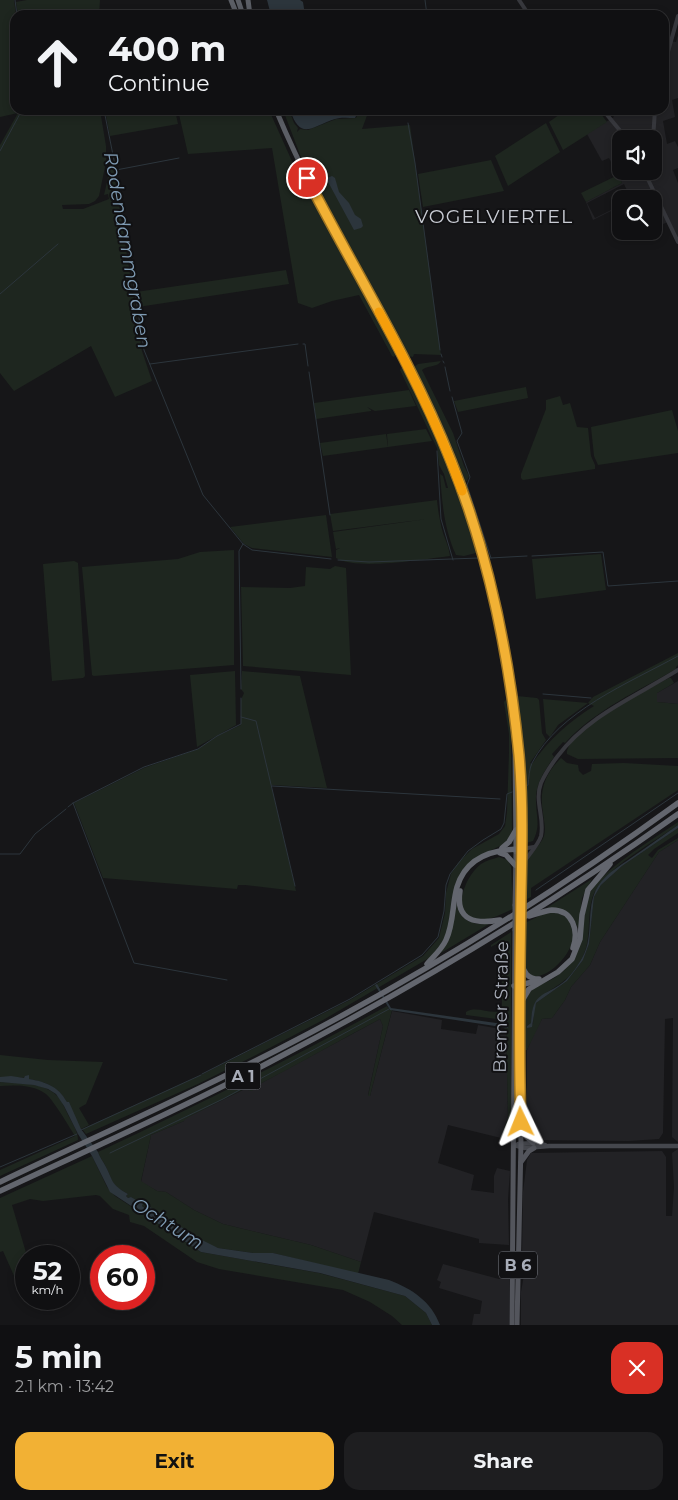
<!DOCTYPE html>
<html lang="en">
<head>
<meta charset="utf-8">
<style>
	:root { --surface:#101012; --page:#1e1e20; --text:#f1f3f6; --muted:#9c9d9f; --line:#303032; --accent:#f2b134 }
	body { margin:0; font-family:Montserrat,sans-serif; background:var(--page); color:var(--text); height:100vh; display:flex; flex-direction:column; font-size:19px; white-space:nowrap }
	* { box-sizing:border-box; margin:0 }
	p { font-size:16px; color:var(--muted) }
	.icon { flex:none; width:28px; height:28px; fill:none; stroke:currentColor; stroke-width:2; stroke-linecap:round; stroke-linejoin:round }
	.map { position:relative; height:1325px; overflow:hidden }
	.drawer { display:flex; flex-direction:column; background:var(--surface); flex:1 }
	.drawer>* { flex:none }
	.banner { position:absolute; left:10px; top:10px; width:659px; height:105px; border-radius:15px; box-shadow:0 2px 8px #0003,0 0 0 1px var(--line); background:#101012; color:var(--text); overflow:hidden }
	.fabs { position:absolute; left:612px; top:130px; display:grid; gap:10px }
	.fabs a { display:grid; place-items:center; width:50px; height:50px; border-radius:10px; background:var(--surface); box-shadow:0 2px 8px #0003,0 0 0 1px var(--line); font-size:25px }
	.speed { position:absolute; left:15px; top:1245px; display:flex; gap:10px; font-size:25px; font-weight:700; text-align:center }
	.speed>* { display:grid; place-content:center; width:65px; height:65px; border-radius:50%; background:var(--surface); box-shadow:0 2px 8px #0003,0 0 0 1px var(--line); line-height:1 }
	.speed small { font-size:12px; font-weight:400 }
	.speed .limit { border:8px solid #d22; background:#fff; color:#111 }
	.pin { position:absolute; display:grid; place-items:center; width:42px; height:42px; color:#fff; margin:-21px; border:2px solid #fff; border-radius:50%; box-shadow:0 1px 5px #0007 }
	.me { position:absolute; width:55px; margin:-28px; rotate:358deg; stroke-linejoin:round; filter:drop-shadow(0 0 4px #0008) }
	.turn { display:flex; align-items:center; gap:18px; height:105px; padding:0 15px; font-size:22px }
	.turn .icon { width:65px; height:65px; stroke-width:2.5 }
	.turn b { display:block; font-size:35px; line-height:42px }
	.round { display:grid; place-items:center; flex:none; width:52px; height:52px; border-radius:15px; background:var(--page) }
	.summary { display:flex; align-items:center; justify-content:space-between; height:85px; padding:0 15px }
	h1 { font-size:30px; font-weight:700; line-height:38px }
	.button { display:flex; gap:10px; margin-top:auto; padding:10px 15px }
	.button a { flex:1; height:58px; border-radius:15px; background:var(--accent); color:#111; font-size:20px; font-weight:700; line-height:58px; text-align:center }
	.button a+a { background:var(--page); color:var(--text) }
	.map>svg:first-child { display:block }
</style>
</head>
<body>
<div class="map">
<svg width="678" height="1325" viewBox="0 0 678 1325">
	<rect width="100%" height="100%" fill="#161618"/>
	<g fill="#222225" fill-rule="evenodd">
		<path d="M678,35V98L672,100L675,117L663,121L667,144L675,141L678,147V168L673,170L678,183V238L670,221L654,228V199H631L624,184L587,203L595,218L621,205V206L593,220L586,202L622,183L609,158L602,161L587,134L614,117L609,110H664V47L667,40L676,42ZM621,139H654V171H621Z"/>
		<polygon points="678,681 678,704 657,702 657,693"/>
		<polygon points="678,840 678,1142 672,1137 673,1018 665,1019 663,1133 659,1139 629,1141 534,1140 527,1135 527,1050 534,1034 542,1019 552,1018 565,1000 571,987 590,965 600,942 659,852"/>
		<polygon points="392,1011 442,1020 441,1029 476,1034 478,1025 506,1030 508,1117 501,1138 448,1125 438,1163 474,1175 471,1190 494,1193 494,1176 497,1168 510,1171 508,1199 509,1245 479,1243 479,1239 374,1212 361,1262 311,1245 223,1224 194,1210 166,1192 157,1191 141,1182 151,1135 184,1121 184,1119 247,1088 254,1087 380,1019 383,1026 368,1095 370,1096"/>
		<polygon points="678,1149 678,1325 521,1325 521,1292 525,1269 524,1259 522,1256 523,1192 527,1160 531,1153 662,1151 666,1157 666,1216 672,1216 674,1187 672,1153"/>
		<polygon points="443,1264 499,1279 509,1277 509,1325 472,1325 474,1314 480,1314 482,1301 439,1288 441,1282 437,1280"/>
	</g>
	<g fill="#1e261f">
		<polygon points="0,0 14,0 16,15 15,110 100,110 106,146 106,162 99,196 95,201 89,204 62,205 63,209 83,209 109,199 108,194 104,195 112,160 142,351 152,381 115,397 91,346 14,391 0,373 0,145 18,113 0,117"/>
		<polygon points="27,0 100,0 99,15 18,15 16,2"/>
		<polygon points="105,110 175,110 178,124 110,136"/>
		<polygon points="178,110 269,110 291,159 396,354 394,357 392,356 359,295 332,301 312,308 298,303 272,148 188,154"/>
		<polygon points="283,110 289,110 294,123 298,128 297,132 300,129 308,130 336,119 356,118 360,110 369,110 362,129 410,125 441,355 414,354 413,357 408,356 301,157"/>
		<polygon points="566,110 598,110 607,122 563,150 549,122"/>
		<polygon points="546,123 560,152 508,186 495,156"/>
		<polygon points="491,160 504,191 423,207 418,174"/>
		<polygon points="618,175 622,183 586,202 581,193"/>
		<polygon points="286,270 289,284 138,307 136,292"/>
		<path d="M441,361C437,368 427,365 422,370L453,433L464,466L469,476L467,481H464L462,478L444,430L414,367L418,364Z"/>
		<path d="M401,368H403C432,428 460,489 476,553L464,556L456,555C444,529 442,502 440,474L443,476L446,488H448L444,474L439,465L437,448L400,370Z"/>
		<polygon points="526,387 528,398 458,412 454,401"/>
		<polygon points="409,390 416,406 375,411 367,407 371,410 371,411 316,419 314,403"/>
		<polygon points="560,396 563,405 570,403 577,427 588,428 591,456 595,465 595,469 523,480 521,478 521,474 546,409 546,400"/>
		<polygon points="672,410 678,431 678,453 598,465 594,456 591,427"/>
		<polygon points="426,429 432,441 388,447 387,434"/>
		<polygon points="386,434 388,447 323,456 320,443"/>
		<path d="M437,500C438,511 440,522 443,533C445,539 449,547 450,556C424,559 357,571 336,558V550L340,548L336,549L333,532L427,519L333,531L330,514Z"/>
		<polygon points="326,515 332,557 252,548 244,544 230,527"/>
		<polygon points="234,550 234,665 94,676 92,675 82,567 178,559 200,552"/>
		<polygon points="601,554 606,590 536,599 532,559"/>
		<polygon points="74,561 78,563 85,676 83,678 52,681 43,564"/>
		<polygon points="335,566 346,568 351,675 243,666 241,587 290,588 305,586 306,567 330,569"/>
		<path d="M678,653V665L676,667V669C638,691 595,710 565,743L563,742L552,754L554,757C545,770 535,784 536,801C536,816 541,826 533,841L526,843L523,835V781L517,696L537,698L539,700L542,733L546,740L530,763L532,764C549,739 569,722 594,706L588,703L558,725L550,737L546,733L543,699L588,703L593,697Z"/>
		<polygon points="235,671 236,725 197,747 190,675"/>
		<polygon points="242,671 300,676 327,788 271,785 296,891 245,885 238,885 237,889 103,878 74,803 144,768 198,749 217,736 241,725 241,700 244,693 241,689"/>
		<path d="M669,678H671L674,683L657,693V702L678,704V758L578,759L567,754C566,731 647,690 669,678Z"/>
		<polygon points="506,700 511,736 512,833 510,838 502,845 475,858 453,894 447,932 444,939 437,950 429,958 323,1020 256,1055 198,1084 86,1134 82,1129 201,1075 350,1000 423,956 439,938 445,913 446,893 451,874 458,863 472,849 499,834 505,826 507,812 509,752 509,734 504,702"/>
		<path d="M561,758L567,763L578,765L579,771L583,775L591,771L592,764L624,763L678,766V790L531,888V897L525,900C525,887 522,869 528,858C533,850 541,845 544,836C546,829 544,821 543,813C539,790 545,774 561,758Z"/>
		<path d="M678,822V825C654,842 613,864 597,888C584,907 594,937 582,958C578,965 573,974 566,979C547,996 532,992 531,1023L527,1026V1028L533,1024L534,1008L536,1003L567,981L583,960L589,944L594,897L601,885L622,866L678,828V833L654,849L648,855L652,858L658,850L678,838V840L659,852L600,942L590,965L571,987L565,1000L552,1018L542,1019L527,1050H524C524,1035 521,1016 525,1001C528,986 547,984 557,976C563,972 569,966 573,960C586,940 580,918 588,897C597,872 655,838 678,822Z"/>
		<path d="M499,857L508,860L511,867L513,909C504,913 493,919 483,920C448,920 463,878 481,864C487,860 493,859 499,857Z"/>
		<path d="M592,879L582,898L579,931C572,910 564,911 545,909Z"/>
		<path d="M456,901C459,920 470,925 489,924L441,953Z"/>
		<path d="M553,912C556,913 561,914 564,916C596,934 543,992 527,972C521,964 525,934 525,923L543,914Z"/>
		<path d="M511,932V1132L505,1139L501,1138L508,1117L506,1031L504,1028H507L508,1026L503,1024L504,1020L466,1015V1012C477,1005 492,1016 502,1010V973H504L503,949L500,942L491,947V945Z"/>
		<path d="M387,1006L390,1010H392L370,1096H368L383,1026L380,1019C338,1041 297,1065 254,1087L252,1091L248,1090L246,1088L185,1119L184,1121L151,1135L141,1181L157,1191L166,1192L194,1210L223,1224L311,1245L361,1262L358,1274L273,1253H253L218,1248L211,1246L164,1218C159,1212 154,1208 146,1209L131,1197L128,1198L126,1196L128,1194C110,1184 114,1183 106,1167C103,1161 100,1158 98,1152C196,1106 292,1058 387,1006Z"/>
		<path d="M0,1055L48,1060L103,1062L86,1104L79,1108L89,1125L81,1129C66,1101 64,1084 28,1079V1078L0,1077Z"/>
		<path d="M0,1082C18,1083 47,1082 59,1098C63,1103 65,1109 68,1115C72,1123 78,1131 78,1140L0,1176V1170L75,1136C68,1125 54,1101 46,1094C33,1084 14,1085 0,1086Z"/>
		<polygon points="92,1156 107,1187 115,1196 201,1252 319,1273 405,1296 426,1313 432,1325 402,1325 392,1316 370,1302 343,1290 219,1269 197,1262 144,1226 130,1222 129,1215 113,1209 100,1196 96,1195 43,1201 30,1199 12,1205 27,1256 26,1275 15,1278 3,1251 0,1252 0,1198"/>
	</g>
	<g fill="#2c353c">
		<polygon points="267,0 300,0 303,2 305,15 271,15"/>
		<path d="M290,110H359L355,118C349,118 341,117 335,119C312,126 301,142 290,110Z"/>
		<polygon points="332,176 335,178 339,192 349,203 355,215 361,219 363,226 361,228 354,230 327,180 327,178"/>
		<path d="M678,825V828L622,866L601,885L594,897L589,944L583,960L567,981L536,1003L532,1027L527,1028V1026L531,1023C532,990 546,997 566,980C572,974 578,965 582,958C596,934 583,904 601,882C609,872 621,865 631,858C647,847 662,836 678,825Z"/>
		<polygon points="377,984 391,1008 503,1024 508,1026 508,1028 390,1010 375,985"/>
		<path d="M29,1075V1079C46,1082 58,1086 67,1102H69L81,1129L98,1152C100,1158 103,1161 106,1167C114,1183 111,1184 128,1194L126,1196L128,1198L131,1197L136,1200L142,1201L143,1203L142,1206L146,1209L150,1207C161,1214 173,1224 185,1229L192,1235L218,1248L253,1253H273L389,1280C412,1289 431,1301 440,1325H432L426,1313L405,1296L320,1273L201,1252L110,1192L92,1156L78,1134L64,1106L56,1094L48,1089L34,1085L0,1082V1077L11,1076L24,1078L25,1076Z"/>
	</g>
	<g fill="none" stroke-linecap="round" stroke-linejoin="round">
		<g stroke="#2c353c" stroke-width="1">
			<polyline points="15,0 17,15"/>
			<polyline points="425,0 427,15"/>
			<polyline points="104,110 116,170 144,350 203,495 243,544 252,550 331,559"/>
			<polyline points="408,123 415,163 440,350"/>
			<polyline points="0,151 22,110"/>
			<polyline points="116,170 179,158"/>
			<polyline points="0,294 58,244"/>
			<polyline points="303,344 305,344 308,366"/>
			<polyline points="441,354 442,357"/>
			<polyline points="443,361 444,363"/>
			<polyline points="150,364 298,344"/>
			<polyline points="445,367 450,391"/>
			<polyline points="309,372 330,515"/>
			<polyline points="452,397 462,433 457,441 470,477 467,485 491,558"/>
			<polyline points="437,451 441,519 453,560"/>
			<polyline points="532,556 603,552 608,586 678,581"/>
			<polyline points="490,558 527,556"/>
			<polyline points="338,560 369,562 479,558"/>
			<polyline points="241,689 239,551 243,544"/>
			<polyline points="543,694 591,698"/>
			<polyline points="241,698 241,717 256,721 295,886"/>
			<polyline points="272,786 500,799"/>
			<path d="M524,787L528,785C529,778 529,769 532,763C559,711 629,683 678,656"/>
			<polyline points="73,803 134,963 227,980"/>
			<polyline points="68,807 73,803 144,767 198,749 217,736 241,724 241,717"/>
			<polyline points="0,854 20,854 35,834 66,809"/>
			<polyline points="536,890 678,793"/>
			<polyline points="202,1074 350,999 422,955 438,937 444,911 446,885 450,874 468,851 483,840 501,829 504,823 507,794 512,792"/>
			<polyline points="81,1130 201,1075"/>
			<polyline points="110,1153 223,1099 389,1009"/>
			<polyline points="0,1167 77,1134"/>
		</g>
		<g stroke="#37383d" stroke-width="4">
			<polyline points="519,0 529,15"/>
			<polyline points="664,66 678,16"/>
			<polyline points="603,110 627,139"/>
			<polyline points="653,139 655,110"/>
			<polyline points="644,171 678,242"/>
			<polyline points="521,849 534,847"/>
			<path d="M522,865C527,856 538,846 541,836C545,818 534,801 541,783C545,774 551,765 557,757C588,715 635,697 678,670"/>
		</g>
		<g stroke="#45474d" stroke-width="4.5">
			<polyline points="518,1144 533,1143 545,1145"/>
			<polyline points="514,1145 525,1148 549,1146 678,1146"/>
		</g>
		<g stroke="#53555c" stroke-width="5">
			<polyline points="521,901 521,852"/>
			<polyline points="515,905 516,852"/>
			<polyline points="521,1132 533,1143"/>
			<polyline points="504,1142 513,1133"/>
			<polyline points="521,1162 529,1151 534,1148"/>
			<polyline points="512,1325 515,930"/>
			<polyline points="517,1325 521,1143 520,1097 521,927"/>
		</g>
		<g stroke="#5b5e65" stroke-width="5">
			<polyline points="231,0 237,15"/>
			<polyline points="238,0 243,15"/>
			<polyline points="248,0 250,15"/>
			<path d="M276,110C318,211 377,303 425,401C493,541 523,697 521,852"/>
			<polyline points="515,747 516,852"/>
		</g>
		<g stroke="#63666e" stroke-width="5.5">
			<polyline points="502,848 509,842 516,830"/>
			<polyline points="500,853 506,855 515,865"/>
			<path d="M460,891C455,922 477,924 500,920"/>
			<path d="M529,916C536,914 544,911 552,910C573,910 579,931 573,948"/>
			<path d="M520,961C524,971 526,979 539,979"/>
			<path d="M427,964C434,956 442,949 446,940C454,923 452,904 457,887C466,857 494,849 521,849"/>
			<polyline points="514,986 538,981"/>
			<polyline points="520,1004 529,989 558,972 572,959 580,939 582,915 588,890 610,864"/>
			<path d="M0,1182C93,1138 187,1096 279,1049C417,978 552,895 678,803"/>
			<path d="M0,1191C96,1146 192,1104 285,1054C421,983 553,903 678,814"/>
		</g>
		<g stroke="#53555c" stroke-width="5">
			<polyline points="521,901 521,927"/>
			<polyline points="515,930 515,905"/>
		</g>
	</g>
	<g fill="none" stroke-linecap="round" stroke-linejoin="round">
		<g stroke="#9d7322" stroke-width="12">
			<path id="route" d="M307,178C355,272 412,362 451,461C489,555 509,654 519,755C523,801 522,848 521,894C520,970 518,1046 521,1122"/>
		</g>
		<use href="#route" stroke="#f2b134" stroke-width="9"/>
		<path stroke="#f59e0b" stroke-width="9" d="M379,312C410,369 440,429 462,491"/>
	</g>
	<g text-anchor="middle" stroke-width="4" stroke-linejoin="round" paint-order="stroke">
		<g fill="#111113" stroke="#7b7e86" stroke-width="1">
			<rect x="225.5" y="1062.5" width="35" height="27" rx="4"/>
			<rect x="499" y="1251.5" width="38" height="27" rx="4"/>
		</g>
		<g font-size="16" font-weight="bold" fill="#a8adb8">
			<text x="243" y="1082">A 1</text>
			<text x="518" y="1271">B 6</text>
		</g>
		<g font-size="18" fill="#a8adb8" stroke="#111113">
			<text transform="translate(501 1007) rotate(-89)" y="6">Bremer Straße</text>
		</g>
		<g font-size="19" letter-spacing="1" fill="#c9ccd4" stroke="#111113">
			<text x="494" y="223">VOGELVIERTEL</text>
		</g>
		<g font-size="19" font-style="italic" fill="#7f9bb3" stroke="#111113">
			<text transform="translate(128 250) rotate(80)" y="7">Rodendammgraben</text>
			<text transform="translate(168 1223) rotate(32)" y="7">Ochtum</text>
		</g>
	</g>
</svg>
<div class="fabs">
<a><svg class="icon" aria-label="sound" viewBox="0 0 24 24"><path d="M4 9h4l5-4v14l-5-4H4zM17 9q2 3 0 6"/></svg></a>
<a><svg class="icon" aria-label="search" viewBox="0 0 24 24"><circle cx="10" cy="10" r="6"/><path d="M15 15l6 6"/></svg></a>
</div>
<div class="speed"><div>52<small>km/h</small></div><div class="limit">60</div></div>
<div class="pin" style="left:307px;top:178px;background:#d93025"><svg class="icon" aria-label="arrive" viewBox="0 0 24 24"><path d="M6 21V4h12l-3 4 3 4H6"/></svg></div>
<svg class="me" style="left:521px;top:1122px" viewBox="-20 -20 40 40"><path d="M0-17L14 15 0 8-14 15z" fill="#f2b134" stroke="#fff" stroke-width="4"/></svg>
<div class="banner">
<div class="turn"><svg class="icon" aria-label="ahead" viewBox="0 0 24 24"><path d="M12 20V5M6 11l6-6 6 6"/></svg><div><b>400 m</b>Continue</div></div>
</div>
</div>
<section class="drawer">
<div class="summary"><div><h1>5 min</h1><p>2.1 km · 13:42</p></div><a class="round" style="background:#d93025;color:#fff"><svg class="icon" aria-label="close" viewBox="0 0 24 24"><path d="M6 6l12 12M18 6L6 18"/></svg></a></div>
<div class="button"><a>Exit</a><a>Share</a></div>
</section>
</body>
</html>
